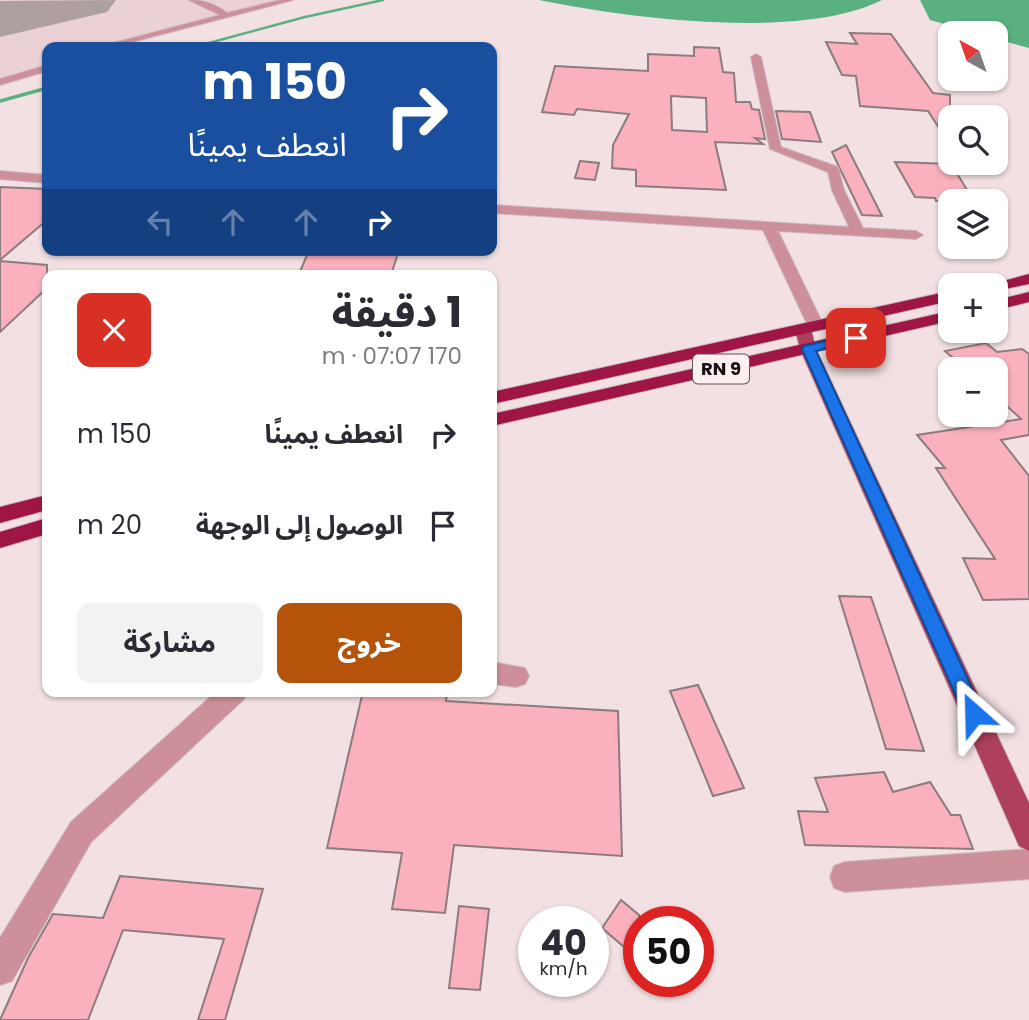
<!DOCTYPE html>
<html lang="ar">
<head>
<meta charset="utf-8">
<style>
	:root { --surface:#fff; --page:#f2f2f3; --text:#2b2b33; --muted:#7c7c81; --accent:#b45309 }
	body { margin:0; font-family:Poppins,"Noto Sans Arabic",sans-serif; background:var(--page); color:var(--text); direction:rtl; height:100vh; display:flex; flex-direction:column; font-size:26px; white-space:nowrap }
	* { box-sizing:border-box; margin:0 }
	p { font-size:23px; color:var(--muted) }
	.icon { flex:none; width:38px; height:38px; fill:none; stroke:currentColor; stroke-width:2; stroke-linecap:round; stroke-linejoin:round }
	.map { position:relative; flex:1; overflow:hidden; direction:ltr }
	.sheet { position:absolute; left:42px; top:270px; width:455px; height:427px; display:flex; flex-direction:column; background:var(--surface); border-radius:14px; box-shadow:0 2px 5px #0004; direction:rtl }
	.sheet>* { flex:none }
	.hud { position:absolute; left:42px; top:42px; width:455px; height:214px; border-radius:14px; box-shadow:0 2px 5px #0004; direction:rtl; background:#1a4fa0; color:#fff; overflow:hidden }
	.needle { width:46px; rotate:320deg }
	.controls { position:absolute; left:938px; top:21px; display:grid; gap:14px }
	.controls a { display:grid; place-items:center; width:70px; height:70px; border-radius:14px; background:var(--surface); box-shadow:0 2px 5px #0004; font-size:35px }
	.speed { position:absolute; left:518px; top:906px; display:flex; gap:14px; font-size:35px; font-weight:700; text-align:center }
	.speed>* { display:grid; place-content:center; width:91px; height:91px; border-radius:50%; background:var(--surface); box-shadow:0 2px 5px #0004; line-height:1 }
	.speed small { font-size:18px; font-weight:400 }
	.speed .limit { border:10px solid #d22; background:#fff; color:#111 }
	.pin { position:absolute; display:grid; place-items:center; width:60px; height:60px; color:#fff; margin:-30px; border-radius:14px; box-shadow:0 4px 10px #0006 }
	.me { position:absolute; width:77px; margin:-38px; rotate:335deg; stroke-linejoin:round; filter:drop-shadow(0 0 5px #0008) }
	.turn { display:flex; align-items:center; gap:24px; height:147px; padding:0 35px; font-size:32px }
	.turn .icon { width:91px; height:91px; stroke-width:2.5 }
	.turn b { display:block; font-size:49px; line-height:60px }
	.lanes { display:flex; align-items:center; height:66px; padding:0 35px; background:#0003; justify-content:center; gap:35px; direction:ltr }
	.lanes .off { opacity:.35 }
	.round { display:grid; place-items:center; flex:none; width:74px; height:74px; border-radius:14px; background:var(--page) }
	.head { display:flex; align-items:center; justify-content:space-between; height:119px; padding:0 35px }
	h1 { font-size:42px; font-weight:700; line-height:52px }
	.cta { display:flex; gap:14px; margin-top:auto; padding:14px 35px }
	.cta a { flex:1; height:80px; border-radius:14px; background:var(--accent); color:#fff; font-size:28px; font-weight:700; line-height:80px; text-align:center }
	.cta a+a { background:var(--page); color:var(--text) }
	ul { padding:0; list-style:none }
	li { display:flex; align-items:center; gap:21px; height:91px; padding:0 35px }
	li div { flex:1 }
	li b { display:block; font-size:26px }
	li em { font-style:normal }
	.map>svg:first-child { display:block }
</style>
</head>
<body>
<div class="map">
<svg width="1029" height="1020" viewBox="0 0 1029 1020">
	<rect width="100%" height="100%" fill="#f2e0e2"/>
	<polygon fill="#ebd1d4" points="0,0 297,0 115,47 47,47 47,71 0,84"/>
	<g fill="#5ab080">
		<path d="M539,0H882C801,41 627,18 539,0Z"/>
		<polygon points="920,0 1029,0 1029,48 996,39 996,33 976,33 930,20"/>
	</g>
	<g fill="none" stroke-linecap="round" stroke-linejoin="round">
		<polyline stroke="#5ab080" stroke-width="2.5" points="194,47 305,17 383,0"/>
		<polyline stroke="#5ab080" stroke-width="3.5" points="0,101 47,88"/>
		<polygon fill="#ae9fa1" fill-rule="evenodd" points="116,0 107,12 0,37 0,1"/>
	</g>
	<g fill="#fab0bd" stroke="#8c7c7e" stroke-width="2" fill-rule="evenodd">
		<polygon points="850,33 891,34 933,93 950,95 950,145 928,111 860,106 856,76 842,75 826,42 857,44"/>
		<path d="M694,47L719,48L723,72L734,73L736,102H750L752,109L759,110L765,139L755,138L763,144L715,142L726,190L636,186V170L612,168L613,145L629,114L577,109L574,115L542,112L555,66L648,71V54L694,56ZM671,96L706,98L707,132L672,130Z"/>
		<polygon points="776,111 810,112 821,142 782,139"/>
		<polygon points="846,145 882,216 862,215 832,152"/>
		<polygon points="580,161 599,163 595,180 575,178"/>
		<polygon points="895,162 951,164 974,201 936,201 935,198 915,197"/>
		<polygon points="0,187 47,189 47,220 0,260"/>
		<polygon points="309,250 399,250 391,275 299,274"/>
		<polygon points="0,261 47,265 47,288 0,332"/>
		<polygon points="986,343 997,352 1022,349 1029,354 1029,435 1001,440 1029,476 1029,599 983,600 963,558 995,559 936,468 945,468 917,435 1021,419 996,396 996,369 953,369 953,358 945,351"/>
		<polygon points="839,596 871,597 924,751 886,749"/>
		<polygon points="698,685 744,788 713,796 670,691"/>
		<polygon points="363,691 447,692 446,701 618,711 622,856 454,845 445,913 392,909 402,853 327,848"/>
		<polygon points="884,772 893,792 930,782 951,815 960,815 973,849 805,845 798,811 828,812 815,778"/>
		<polygon points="120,876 263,889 225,1020 198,1020 224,939 123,930 88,1020 0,1020 28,958 53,914 103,918"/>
		<polygon points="621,900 639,915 639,942 631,953 602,928"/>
		<polygon points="459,906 489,909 480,990 449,988"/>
	</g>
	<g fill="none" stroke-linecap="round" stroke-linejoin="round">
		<g stroke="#cbbbbd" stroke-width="2">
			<g id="minor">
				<path d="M189,0C204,0 216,4 227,13L280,0H293L113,47H98L220,15Z"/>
				<polygon points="756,54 761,57 781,147 838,167 844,190 863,228 916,231 923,235 916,239 778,231 824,326 822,329 810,329 808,326 763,230 492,213 492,205 849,227 832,190 828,172 770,149 751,57"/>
				<polygon points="47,65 47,71 0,85 0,79"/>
				<polygon points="0,171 47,175 47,183 0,179"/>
				<polygon points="492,662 525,668 529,676 525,684 516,687 492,684"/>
				<polygon points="217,691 248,691 244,699 91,842 12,981 0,985 0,938 71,822"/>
				<polygon points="1029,849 1029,879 845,892 834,888 830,877 834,866 845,862"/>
			</g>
		</g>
		<g stroke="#cbbbbd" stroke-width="2">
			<polygon id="major" points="803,324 811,329 816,349 1029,803 1029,851 1019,846 800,349 795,329"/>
		</g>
		<g stroke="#cbbbbd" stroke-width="2">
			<g id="highway">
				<polygon points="1029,274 1029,284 996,291 996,285 989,285"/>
				<polygon points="950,291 950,301 492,404 492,392"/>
				<polygon points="1029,292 1029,302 996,310 996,300"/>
				<polygon points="950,311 950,321 492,426 492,414"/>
				<polygon points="47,495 47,510 0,523 0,507"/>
				<polygon points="47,518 47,534 0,548 0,532"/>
			</g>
		</g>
		<use href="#minor" fill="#cd8f9a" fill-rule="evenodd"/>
		<use href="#major" fill="#ae405c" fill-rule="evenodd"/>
		<use href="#highway" fill="#9f1646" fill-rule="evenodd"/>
	</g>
	<polygon fill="#1a73e8" stroke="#114b97" stroke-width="2" points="856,334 860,335 860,340 816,351 984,714 981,721 974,723 967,721 802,349 804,346"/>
	<g text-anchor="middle" stroke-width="6" stroke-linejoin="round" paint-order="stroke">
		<rect fill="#fdeef0" stroke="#5c5355" stroke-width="2" x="693" y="354.5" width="56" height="29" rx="5"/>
		<g font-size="18" font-weight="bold" fill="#171112">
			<text x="721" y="375">RN 9</text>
		</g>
	</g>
</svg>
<div class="controls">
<a><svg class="needle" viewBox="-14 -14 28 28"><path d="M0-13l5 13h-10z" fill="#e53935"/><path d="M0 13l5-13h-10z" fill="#7c7c81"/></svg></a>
<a><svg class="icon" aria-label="search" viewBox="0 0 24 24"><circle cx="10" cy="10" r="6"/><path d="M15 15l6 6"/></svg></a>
<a><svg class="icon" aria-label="layers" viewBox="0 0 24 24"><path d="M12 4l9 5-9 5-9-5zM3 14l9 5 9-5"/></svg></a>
<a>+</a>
<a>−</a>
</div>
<div class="speed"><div>40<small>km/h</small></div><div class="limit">50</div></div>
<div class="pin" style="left:856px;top:338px;background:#d93025"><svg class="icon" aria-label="arrive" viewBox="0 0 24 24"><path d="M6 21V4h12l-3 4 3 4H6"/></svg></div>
<svg class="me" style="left:974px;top:714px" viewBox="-20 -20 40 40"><path d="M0-17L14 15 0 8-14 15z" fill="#1a73e8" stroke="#fff" stroke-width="4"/></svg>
<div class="hud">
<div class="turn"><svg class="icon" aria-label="right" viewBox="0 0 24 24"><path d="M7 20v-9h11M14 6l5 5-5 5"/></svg><div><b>150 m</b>انعطف يمينًا</div></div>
<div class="lanes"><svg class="icon off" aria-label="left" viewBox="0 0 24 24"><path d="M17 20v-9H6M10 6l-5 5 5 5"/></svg><svg class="icon off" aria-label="ahead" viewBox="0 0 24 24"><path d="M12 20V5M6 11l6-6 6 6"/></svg><svg class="icon off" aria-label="ahead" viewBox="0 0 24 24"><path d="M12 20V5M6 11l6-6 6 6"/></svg><svg class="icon" aria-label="right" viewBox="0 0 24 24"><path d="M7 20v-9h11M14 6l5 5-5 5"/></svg></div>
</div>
<section class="sheet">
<div class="head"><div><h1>1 دقيقة</h1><p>170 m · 07:07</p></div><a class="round" style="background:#d93025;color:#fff"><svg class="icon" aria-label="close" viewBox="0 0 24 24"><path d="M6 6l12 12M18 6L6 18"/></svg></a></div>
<ul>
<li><svg class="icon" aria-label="right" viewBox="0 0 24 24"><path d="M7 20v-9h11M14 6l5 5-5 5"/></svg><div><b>انعطف يمينًا</b></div><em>150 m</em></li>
<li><svg class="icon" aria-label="arrive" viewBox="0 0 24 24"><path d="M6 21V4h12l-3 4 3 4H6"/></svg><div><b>الوصول إلى الوجهة</b></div><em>20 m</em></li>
</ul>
<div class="cta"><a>خروج</a><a>مشاركة</a></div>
</section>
</div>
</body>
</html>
